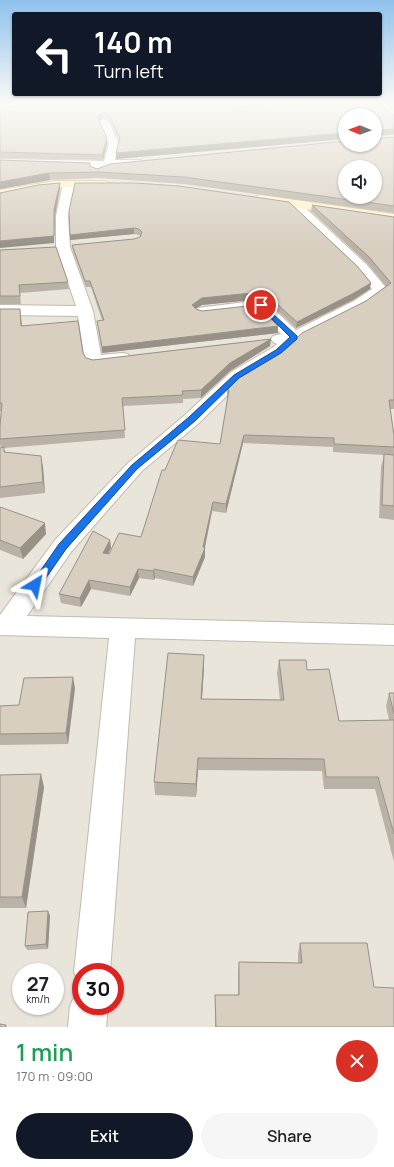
<!DOCTYPE html>
<html lang="en">
<head>
<meta charset="utf-8">
<style>
	:root { --surface:#fff; --page:#f6f6f6; --text:#202124; --muted:#757577; --accent:#111827 }
	body { margin:0; font-family:Manrope,sans-serif; background:var(--page); color:var(--text); height:100vh; display:flex; flex-direction:column; font-size:15px; white-space:nowrap }
	* { box-sizing:border-box; margin:0 }
	p { font-size:13px; color:var(--muted) }
	.icon { flex:none; width:22px; height:22px; fill:none; stroke:currentColor; stroke-width:2; stroke-linecap:round; stroke-linejoin:round }
	.map { position:relative; height:1027px; overflow:hidden }
	.details { display:flex; flex-direction:column; background:var(--surface); flex:1 }
	.details>* { flex:none }
	.banner { position:absolute; left:12px; top:12px; width:370px; height:84px; border-radius:4px; box-shadow:0 1px 3px #0004; background:#111827; color:#fff; overflow:hidden }
	.needle { width:26px; rotate:271deg }
	.controls { position:absolute; left:338px; top:108px; display:grid; gap:8px }
	.controls a { display:grid; place-items:center; width:44px; height:44px; border-radius:50%; background:var(--surface); box-shadow:0 1px 3px #0004; font-size:20px }
	.speed { position:absolute; left:12px; top:963px; display:flex; gap:8px; font-size:20px; font-weight:700; text-align:center }
	.speed>* { display:grid; place-content:center; width:52px; height:52px; border-radius:50%; background:var(--surface); box-shadow:0 1px 3px #0004; line-height:1 }
	.speed small { font-size:10px; font-weight:400 }
	.speed .limit { border:6px solid #d22; background:#fff; color:#111 }
	.pin { position:absolute; display:grid; place-items:center; width:34px; height:34px; color:#fff; margin:-17px; border:2px solid #fff; border-radius:50%; box-shadow:0 1px 4px #0007 }
	.me { position:absolute; width:44px; margin:-22px; rotate:35deg; stroke-linejoin:round; filter:drop-shadow(0 0 3px #0008) }
	.turn { display:flex; align-items:center; gap:14px; height:84px; padding:0 16px; font-size:18px }
	.turn .icon { width:52px; height:52px; stroke-width:2.5 }
	.turn b { display:block; font-size:28px; line-height:34px }
	.round { display:grid; place-items:center; flex:none; width:42px; height:42px; border-radius:21px; background:var(--page) }
	.head { display:flex; align-items:center; justify-content:space-between; height:68px; padding:0 16px }
	h1 { font-size:24px; font-weight:600; line-height:30px; color:#1e9e55 }
	.primary-button { display:flex; gap:8px; margin-top:auto; padding:8px 16px }
	.primary-button a { flex:1; height:46px; border-radius:24px; background:var(--accent); color:#fff; font-size:16px; font-weight:600; line-height:46px; text-align:center }
	.primary-button a+a { background:var(--page); color:var(--text) }
	.map>svg:first-child { display:block }
</style>
</head>
<body>
<div class="map">
<svg width="394" height="1027" viewBox="0 0 394 1027">
	<rect width="100%" height="100%" fill="#f6f3ec"/>
	<path fill="#eae5da" fill-rule="evenodd" d="M0,103H394V1027H0ZM345,115H375V145H345ZM345,167H375V197H345ZM21,972H55V1006H21ZM81,972H115V1006H81Z"/>
	<g fill="none" stroke-linecap="round" stroke-linejoin="round">
		<g stroke="#c2bbae" stroke-width="2">
			<g id="street">
				<polygon points="376,103 385,103 394,111 394,119 391,118"/>
				<polygon points="104,119 109,122 119,144 115,160 141,160 142,162 141,164 112,167 97,174 91,171 94,168 0,165 0,159 104,161 109,144 99,122"/>
				<polygon points="69,181 75,184 68,216 70,247 93,311 101,355 122,353 128,354 131,358 128,362 94,366 88,365 85,361 78,316 0,315 0,305 76,306 56,247 56,216 63,184"/>
				<polygon points="294,200 298,201 367,265 388,290 364,307 300,340 284,356 243,380 199,423 142,471 71,552 27,616 394,625 394,645 135,638 110,972 81,972 81,986 74,972 109,638 0,635 0,615 55,540 128,463 185,415 231,372 272,348 277,344 273,342 271,339 273,336 281,334 257,310 202,316 197,314 194,311 197,308 261,300 266,302 296,330 354,301 372,289 357,271 290,207 288,204"/>
				<polygon points="81,990 81,1006 108,1006 106,1027 68,1027 70,1006 76,993"/>
			</g>
		</g>
		<g stroke="#d6c79b" stroke-width="2">
			<g id="secondary">
				<polygon points="55,181 105,181 111,184 105,187 55,187 0,198 0,190"/>
				<polygon points="261,195 394,214 394,222 257,202 255,199 257,196"/>
			</g>
		</g>
		<use href="#street" fill="#fff" fill-rule="evenodd"/>
		<use href="#secondary" fill="#fff3cd" fill-rule="evenodd"/>
	</g>
	<g fill="#bab2a6">
		<polygon points="387,103 394,103 394,109"/>
		<polygon points="0,108 240,109 237,110 240,112 391,114 394,115 394,135 375,136 376,139 394,137 394,213 184,184 99,178 50,180 0,189 0,160 90,167 97,169 375,145 345,115 345,139 116,159 116,153 119,141 110,121 103,118 99,121 107,138 107,144 103,160 0,158"/>
		<polygon points="312,205 394,217 394,409 390,409 394,436 394,520 379,518 381,467 384,455 333,452 333,447 243,443 226,513 212,511 205,548 205,557 193,586 155,578 154,580 139,578 130,596 91,589 81,607 61,603 59,594 110,540 111,548 108,554 109,554 141,537 165,470 220,444 228,398 227,398 227,390 285,349 366,301 386,286 368,264 311,211"/>
		<polygon points="69,211 370,289 353,300 296,328 267,301 262,299 202,305 196,309 202,311 278,333 102,353 97,321 102,320 91,287 86,287 73,251 72,245 134,239 140,237 140,236 139,235 134,234 70,240"/>
		<polygon points="0,250 68,282 69,289 20,293 21,304 0,304"/>
		<polygon points="0,309 21,317 22,326 83,353 86,358 93,360 271,339 270,346 230,371 201,398 183,399 183,403 123,406 125,438 4,448 5,452 43,467 45,493 0,498 0,448 1,448 0,444 0,426 1,411 0,411"/>
		<polygon points="0,507 46,534 23,559 0,550"/>
		<polygon points="204,655 204,668 202,699 280,700 277,673 279,660 307,670 339,721 389,720 386,706 389,693 394,693 394,862 375,789 324,789 322,771 198,770 196,797 155,795 154,782"/>
		<polygon points="75,688 68,744 0,745 0,706 19,705"/>
		<polygon points="0,775 44,787 26,908 0,908"/>
		<polygon points="48,911 50,916 48,949 27,950 25,946"/>
		<polygon points="300,943 374,987 394,1027 215,1027 215,995 238,995 238,973 239,962 298,963 298,954"/>
	</g>
	<g fill="#979187">
		<polygon points="0,103 18,103 0,104"/>
		<polygon points="240,103 285,103 240,109 234,114 234,108"/>
		<polygon points="103,112 103,118 98,122 97,116"/>
		<polygon points="394,129 394,134 375,136 375,130"/>
		<polygon points="345,133 345,139 116,159 116,153"/>
		<polygon points="107,138 107,144 103,160 102,155"/>
		<polygon points="49,173 50,180 0,189 0,182"/>
		<polygon points="60,183 60,189 55,216 54,243 0,248 0,241 54,209"/>
		<polygon points="134,228 134,234 70,240 70,235"/>
		<polygon points="371,283 370,289 353,300 296,328 297,322"/>
		<polygon points="262,292 262,299 202,305 192,311 192,305 202,298"/>
		<polygon points="20,309 21,317 22,334 21,326"/>
		<polygon points="278,326 278,333 102,353 102,347"/>
		<polygon points="271,339 270,346 230,371 201,398 201,390 230,363"/>
		<polygon points="244,435 243,443 226,513 226,504"/>
		<polygon points="41,456 43,467 45,493 43,482"/>
		<polygon points="213,502 212,511 204,551 205,548 205,557 193,586 193,577 203,547"/>
		<polygon points="45,523 46,534 23,559 20,548"/>
		<polygon points="110,540 111,548 104,561 103,553"/>
		<polygon points="138,569 139,578 130,596 130,587"/>
		<polygon points="154,569 155,578 154,580 153,571"/>
		<polygon points="89,580 91,589 81,607 80,598"/>
		<polygon points="204,655 204,668 201,712 201,699"/>
		<polygon points="73,677 75,688 68,744 66,733"/>
		<polygon points="198,758 198,770 196,797 196,784"/>
		<polygon points="41,774 44,787 26,908 22,897"/>
		<polygon points="48,911 50,916 48,949 46,944"/>
	</g>
	<g fill="#d8cfc1" stroke="#979187" fill-rule="evenodd">
		<polygon points="47,103 245,103 240,103 234,108 240,112 309,103 380,103 391,114 394,115 394,129 375,130 375,115 345,115 345,133 116,153 120,138 110,116 103,112 97,116 107,138 102,155 0,152 0,108"/>
		<path d="M375,133L376,139L394,137V206L184,177L99,172L49,173L0,182V160L90,163V166L97,169L110,164L345,141V145H375ZM345,167H375V197H345Z"/>
		<polygon points="60,183 54,209 54,236 0,241 0,193 38,185"/>
		<polygon points="75,183 135,183 179,186 289,202 357,266 371,283 354,293 297,322 267,295 262,292 202,298 192,305 196,309 202,311 257,305 278,326 102,347 97,321 104,320 90,281 85,281 72,245 134,239 140,237 142,232 139,229 134,228 70,235 69,211"/>
		<polygon points="312,205 394,217 394,400 389,400 394,436 394,447 334,444 334,438 244,435 226,504 213,502 203,547 205,548 193,577 154,569 153,571 138,569 130,587 89,580 80,598 59,594 93,531 110,540 103,553 109,554 119,533 141,537 162,470 165,470 178,440 220,444 229,390 227,390 244,373 285,349 302,333 366,301 391,283 369,257"/>
		<polygon points="56,247 68,282 19,285 20,296 0,296 0,250"/>
		<polygon points="0,309 20,309 21,326 78,321 83,353 86,358 93,360 271,339 230,363 201,390 182,391 183,395 122,398 125,430 0,439 0,426 2,403 0,403"/>
		<polygon points="4,447 4,452 41,456 43,482 0,487 0,448"/>
		<polygon points="384,454 394,455 394,506 382,505"/>
		<polygon points="0,507 45,523 20,548 0,540"/>
		<polygon points="168,653 204,655 201,699 284,700 279,660 306,660 307,670 329,669 339,721 394,720 394,834 378,777 326,777 324,759 198,758 196,784 154,782"/>
		<polygon points="73,677 66,733 0,734 0,706 19,705 24,678"/>
		<polygon points="389,693 394,693 394,714"/>
		<polygon points="41,774 22,897 0,897 0,775"/>
		<polygon points="48,911 46,944 25,946 28,912"/>
		<polygon points="300,943 367,943 374,987 394,988 394,1027 216,1027 215,995 239,995 239,962 302,963"/>
		<polygon points="0,1024 6,1025 6,1027 0,1027"/>
	</g>
	<linearGradient id="sky" x2="0" y2="1"><stop stop-color="#8fc1ec"/><stop offset="0.42" stop-color="#fbfaf6"/><stop offset="1" stop-color="#fbfaf6" stop-opacity="0"/></linearGradient>
	<rect width="394" height="246" fill="url(#sky)"/>
	<polygon fill="#1a73e8" stroke="#114b97" points="261,303 297,336 297,339 281,353 239,378 195,421 137,469 66,549 39,588 32,588 30,585 32,583 59,544 132,465 189,417 234,375 276,350 290,337 258,305"/>
</svg>
<div class="controls">
<a><svg class="needle" viewBox="-14 -14 28 28"><path d="M0-13l5 13h-10z" fill="#e53935"/><path d="M0 13l5-13h-10z" fill="#757577"/></svg></a>
<a><svg class="icon" aria-label="sound" viewBox="0 0 24 24"><path d="M4 9h4l5-4v14l-5-4H4zM17 9q2 3 0 6"/></svg></a>
</div>
<div class="speed"><div>27<small>km/h</small></div><div class="limit">30</div></div>
<div class="pin" style="left:261px;top:305px;background:#d93025"><svg class="icon" aria-label="arrive" viewBox="0 0 24 24"><path d="M6 21V4h12l-3 4 3 4H6"/></svg></div>
<svg class="me" style="left:35px;top:585px" viewBox="-20 -20 40 40"><path d="M0-17L14 15 0 8-14 15z" fill="#1a73e8" stroke="#fff" stroke-width="4"/></svg>
<div class="banner">
<div class="turn"><svg class="icon" aria-label="left" viewBox="0 0 24 24"><path d="M17 20v-9H6M10 6l-5 5 5 5"/></svg><div><b>140 m</b>Turn left</div></div>
</div>
</div>
<section class="details">
<div class="head"><div><h1>1 min</h1><p>170 m · 09:00</p></div><a class="round" style="background:#d93025;color:#fff"><svg class="icon" aria-label="close" viewBox="0 0 24 24"><path d="M6 6l12 12M18 6L6 18"/></svg></a></div>
<div class="primary-button"><a>Exit</a><a>Share</a></div>
</section>
</body>
</html>
